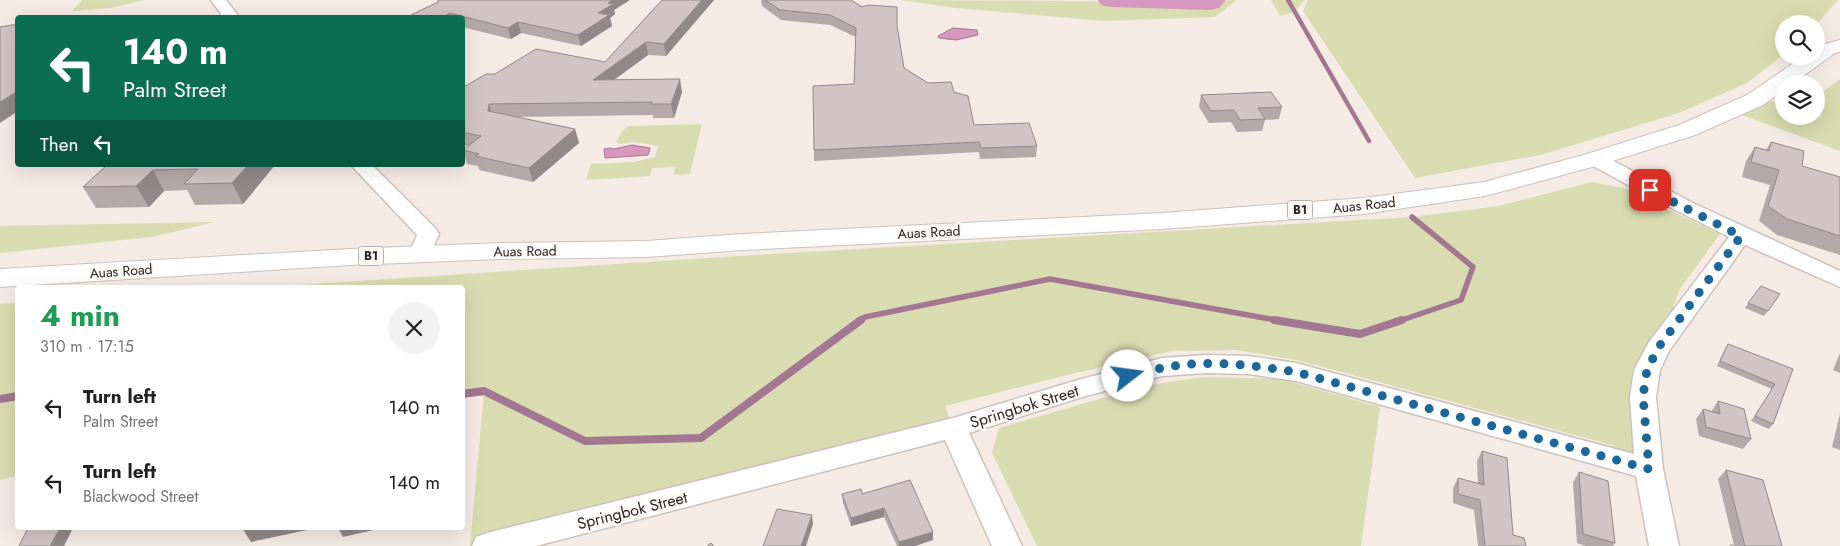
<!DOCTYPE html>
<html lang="en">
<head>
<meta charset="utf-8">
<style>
	:root { --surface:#fff; --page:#f2f2f2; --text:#202124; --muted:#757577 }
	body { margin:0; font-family:Jost,sans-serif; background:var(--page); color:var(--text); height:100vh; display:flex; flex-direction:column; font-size:19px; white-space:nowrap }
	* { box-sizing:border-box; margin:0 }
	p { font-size:16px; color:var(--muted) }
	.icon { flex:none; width:28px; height:28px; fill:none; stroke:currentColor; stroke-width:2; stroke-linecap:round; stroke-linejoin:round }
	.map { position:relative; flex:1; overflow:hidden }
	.details { position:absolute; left:15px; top:285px; width:450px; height:245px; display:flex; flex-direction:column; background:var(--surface); border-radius:5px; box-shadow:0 5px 20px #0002 }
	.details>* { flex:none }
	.banner { position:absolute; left:15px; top:15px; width:450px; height:152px; border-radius:5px; box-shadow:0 5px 20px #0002; background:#0b6e4f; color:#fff; overflow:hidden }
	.fabs { position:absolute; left:1775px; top:15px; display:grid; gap:10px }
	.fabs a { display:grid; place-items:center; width:50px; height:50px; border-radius:50%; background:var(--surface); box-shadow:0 5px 20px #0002; font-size:25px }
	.pin { position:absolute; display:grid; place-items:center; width:42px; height:42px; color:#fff; margin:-21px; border-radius:10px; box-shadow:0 2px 8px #0006 }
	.me { position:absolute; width:55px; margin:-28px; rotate:75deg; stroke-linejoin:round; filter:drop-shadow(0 0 4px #0008) }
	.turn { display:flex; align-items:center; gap:18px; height:105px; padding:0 25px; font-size:22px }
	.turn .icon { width:65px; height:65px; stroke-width:2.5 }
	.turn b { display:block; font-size:35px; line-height:42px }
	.then { display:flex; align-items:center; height:48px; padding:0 25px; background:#0003; gap:10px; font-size:19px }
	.round { display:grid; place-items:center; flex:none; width:52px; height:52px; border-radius:26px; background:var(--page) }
	.summary { display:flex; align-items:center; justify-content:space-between; height:85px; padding:0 25px }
	h1 { font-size:30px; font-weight:700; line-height:38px; color:#1e9e55 }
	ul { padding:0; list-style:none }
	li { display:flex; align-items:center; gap:15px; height:75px; padding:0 25px }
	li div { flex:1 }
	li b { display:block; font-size:19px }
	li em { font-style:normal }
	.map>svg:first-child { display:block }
</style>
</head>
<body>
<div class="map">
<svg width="1840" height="546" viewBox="0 0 1840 546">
	<rect width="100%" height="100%" fill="#f6eae4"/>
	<g fill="#d9dcb0">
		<polygon points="82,0 144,0 111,8 72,11"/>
		<polygon points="901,0 1205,2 1237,0 1215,17 1105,21 956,8"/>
		<polygon points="1271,0 1305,0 1294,12 1280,16"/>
		<polygon points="1308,0 1838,0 1816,25 1784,24 1784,54 1747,83 1679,113 1540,155 1415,178 1303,11"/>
		<polygon points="1840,79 1840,151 1731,111 1755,100 1784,103 1784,116 1816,116 1816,97"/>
		<polygon points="702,124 690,174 674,175 675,167 652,168 650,176 586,180 591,164 634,162 655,157 658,146 634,142 621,144 616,142 622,131 628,126"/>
		<polygon points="1592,182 1623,188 1720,234 1680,289 1658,348 1649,469 1612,445 1301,361 1236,350 1172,351 1067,375 945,406 953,428 487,546 470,546 484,392 463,394 462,288 251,288 738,256 1412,217 1499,206"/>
		<polygon points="214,222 152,237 0,253 0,226"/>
		<polygon points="18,303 17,476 0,480 0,304"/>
		<polygon points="1203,377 1281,379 1380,407 1361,546 1037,546 992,453 999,428 1144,386"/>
	</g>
	<g fill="#d698bf" stroke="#a37691">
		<polygon points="953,28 977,30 978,35 956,40 939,38 938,36"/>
		<polygon points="632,145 650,148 648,155 605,158 604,149 610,148 614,149"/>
	</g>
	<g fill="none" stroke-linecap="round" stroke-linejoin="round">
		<polyline stroke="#a37691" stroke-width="4.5" points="1288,0 1369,141"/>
		<g stroke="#a37691" stroke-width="5.5">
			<polyline points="860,321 865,317 1050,279 1281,321"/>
			<polyline points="1399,321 1461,300 1473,267 1412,217"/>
		</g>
		<g stroke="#a37691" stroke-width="8">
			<polyline points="1274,320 1360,334 1402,320"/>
			<polyline points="462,394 484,391 585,441 701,438 861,320"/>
			<polyline points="0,399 18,396"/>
		</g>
		<polygon fill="#d698bf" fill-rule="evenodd" points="1098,0 1226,0 1219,8 1210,10 1110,7 1101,5"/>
		<g stroke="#cdc1bb" stroke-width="3">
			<g id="minor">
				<polygon points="211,0 226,0 240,18 224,18"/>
				<polygon points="1595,153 1602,155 1693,203 1840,271 1840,287 1745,245 1669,351 1660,370 1656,397 1663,469 1679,546 1649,546 1636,476 1296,381 1249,374 1206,373 1162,376 1082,397 969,433 1022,546 992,546 945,440 536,546 472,546 476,537 487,533 953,418 1078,380 1162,358 1206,355 1249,356 1296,363 1634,454 1630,397 1634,370 1649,342 1729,237 1648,196 1588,163 1585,159 1588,155"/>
				<polygon points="351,165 372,165 436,229 439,234 428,259 420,261 412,259 409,254 417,235"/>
			</g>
		</g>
		<g stroke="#cdc1bb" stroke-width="2">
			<polygon id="major" points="1840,40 1840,52 1835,53 1792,84 1784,84 1784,90 1763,105 1695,135 1603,164 1485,196 1364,214 1162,229 742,250 646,257 500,259 350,265 0,287 0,269 350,249 500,243 646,241 742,234 1162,213 1364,198 1484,182 1587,154 1679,125 1747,95 1804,56 1816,56 1816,48 1821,45"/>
		</g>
		<use href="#minor" fill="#fff" fill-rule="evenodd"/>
		<use href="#major" fill="#fff" fill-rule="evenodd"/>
	</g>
	<g fill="#b5a8a9">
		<polygon points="438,0 630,0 614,10 615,14 610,18 612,26 581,46 521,33 511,39 462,27 462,18 412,18 411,15 438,2"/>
		<polygon points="662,0 714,0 666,56 648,55 614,80 682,92 674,118 653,118 653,115 517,117 575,129 579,143 533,182 479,170 478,166 467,164 463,150 468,146 462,145 462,88 495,74 605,62"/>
		<polygon points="761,0 851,0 897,27 904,68 928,83 954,92 974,125 1037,146 1036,157 980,159 979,152 814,161 814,150 854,84 856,37 830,25 781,20 762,6"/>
		<polygon points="1201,95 1282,107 1279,119 1265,120 1262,131 1237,132 1231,122 1209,123 1199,107"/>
		<polygon points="1771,142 1802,166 1840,177 1840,255 1777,235 1759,221 1770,185 1742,177 1746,161 1755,147 1766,150"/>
		<polygon points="107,165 275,165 243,204 195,205 187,190 164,191 149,207 96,208 83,187"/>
		<polygon points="1761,286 1780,294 1764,316 1745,308"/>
		<polygon points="1728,344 1793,369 1773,424 1769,429 1751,421 1772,389 1717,366 1725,349"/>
		<polygon points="1840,353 1840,373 1833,370"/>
		<polygon points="1718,401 1751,439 1743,449 1699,436 1696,419 1703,409 1711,412"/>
		<polygon points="1840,414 1840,450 1832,447"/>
		<polygon points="1482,451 1513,535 1526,546 1478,546 1474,510 1453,503 1453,488 1458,478 1478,484 1477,461"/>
		<polygon points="1726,470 1782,546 1729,546 1731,544 1734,545 1718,479"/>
		<polygon points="1579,472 1615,543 1613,546 1586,546 1577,543 1573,482"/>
		<polygon points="842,494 862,494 933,540 915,546 897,546 884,517 851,526 843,503"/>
	</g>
	<g fill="#938889">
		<polygon points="612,0 630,0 614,10 615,14 610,18 612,26 581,46 578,35 608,3"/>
		<polygon points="702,0 714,0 666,56 664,44"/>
		<polygon points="450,13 451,18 442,18"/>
		<polygon points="518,22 521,33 511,39 508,28"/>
		<polygon points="646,42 648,55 596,93 593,80"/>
		<polygon points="680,79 682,92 674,118 671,104"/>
		<polygon points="18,91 18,111 0,123 0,102"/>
		<polygon points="489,104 493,118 488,111"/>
		<polygon points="575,129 579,143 533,182 529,168"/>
		<polygon points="248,165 275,165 243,204 232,183"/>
		<polygon points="153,170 164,191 149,207 136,186"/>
		<polygon points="884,508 884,517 851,526 851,518"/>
		<polygon points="812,515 813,524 806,546 801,546"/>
		<polygon points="60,528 73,528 64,546 50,546"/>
		<polygon points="242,528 312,528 312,529 251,542"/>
		<polygon points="338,528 382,528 343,537"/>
		<polygon points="933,532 933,540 915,546 899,546 899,542"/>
	</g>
	<g fill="#d2c3c4" stroke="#938889">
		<polygon points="438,0 612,0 608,3 613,4 598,13 609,15 578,35 518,22 508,28 450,13 442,18 421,18 411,15 438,2"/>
		<polygon points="662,0 702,0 664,44 646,42 593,80 680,79 671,104 651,104 652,102 489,104 488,111 575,129 529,168 475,156 479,154 463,150 481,136 462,132 462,88 486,74 495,74 536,49 605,62"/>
		<polygon points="765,0 851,0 862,7 868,5 897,7 897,25 904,68 928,83 951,82 954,92 968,96 974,125 1029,123 1037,146 981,148 979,142 814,150 813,86 854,84 856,28 830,15 780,10"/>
		<polygon points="18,24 18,41 16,41 18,44 18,91 0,102 0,27"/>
		<polygon points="1271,92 1282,107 1258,108 1265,119 1240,120 1234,110 1211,111 1201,95"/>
		<polygon points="1771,142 1804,151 1802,166 1840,177 1840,236 1787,219 1768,206 1779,170 1751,162 1755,147 1769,151"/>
		<polygon points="107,165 248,165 232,183 184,184 198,169 153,170 136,186 83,187"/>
		<polygon points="1761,286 1780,294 1768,311 1748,303"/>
		<polygon points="1728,344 1793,369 1773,424 1755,416 1775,384 1720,361"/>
		<polygon points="1718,401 1744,409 1751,439 1706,427 1703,409 1720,414"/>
		<polygon points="1482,451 1507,458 1513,535 1524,538 1526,546 1485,546 1480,500 1458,494 1458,478 1484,485"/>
		<polygon points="1726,470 1763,480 1782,546 1745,546"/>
		<polygon points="1579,472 1608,481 1615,543 1583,534"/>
		<polygon points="910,480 933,532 899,542 884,508 851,518 842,494 861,489 862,494"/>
		<polygon points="777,509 812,515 801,546 763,546"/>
		<polygon points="28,528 60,528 50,546 19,546"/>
		<polygon points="711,543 714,546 707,546"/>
	</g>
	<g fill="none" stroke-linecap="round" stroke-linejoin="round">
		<path stroke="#1b679a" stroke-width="9" stroke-dasharray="0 16.2" d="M1128,376C1140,373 1151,370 1162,368C1206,359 1252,365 1296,372L1649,469L1643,396L1647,370L1658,348L1741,236L1650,190"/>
	</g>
	<g text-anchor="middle" stroke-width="5" stroke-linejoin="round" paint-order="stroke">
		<g fill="#fef9f6" stroke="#6a6664" stroke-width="1">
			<rect x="1287.5" y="200.5" width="25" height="19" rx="4"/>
			<rect x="358.5" y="246.5" width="25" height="19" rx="4"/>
		</g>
		<g font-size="12" font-weight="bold" fill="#2b2725">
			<text x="1300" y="214">B1</text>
			<text x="371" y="260">B1</text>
		</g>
		<g font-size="14" fill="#2b2725" stroke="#fef9f6">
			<text transform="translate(1364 205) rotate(-6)" y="5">Auas Road</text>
			<text transform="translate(929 232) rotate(-3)" y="5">Auas Road</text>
			<text transform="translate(525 251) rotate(-1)" y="5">Auas Road</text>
			<text transform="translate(121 271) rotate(-4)" y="5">Auas Road</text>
		</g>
		<g font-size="16" fill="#2b2725" stroke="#fef9f6">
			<text transform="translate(1024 406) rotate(-17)" y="6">Springbok Street</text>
			<text transform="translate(632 510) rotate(-14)" y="6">Springbok Street</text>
		</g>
	</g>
</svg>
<div class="fabs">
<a><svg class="icon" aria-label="search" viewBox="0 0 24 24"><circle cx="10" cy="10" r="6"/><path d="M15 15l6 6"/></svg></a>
<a><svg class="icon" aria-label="layers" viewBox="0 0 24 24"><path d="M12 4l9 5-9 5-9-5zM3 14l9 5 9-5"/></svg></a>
</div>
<div class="pin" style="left:1650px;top:190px;background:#d93025"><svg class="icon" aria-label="arrive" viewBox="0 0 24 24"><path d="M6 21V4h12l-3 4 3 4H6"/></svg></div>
<svg class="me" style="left:1128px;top:376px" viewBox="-20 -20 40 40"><circle r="19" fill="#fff"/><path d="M0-13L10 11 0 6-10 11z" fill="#1b679a"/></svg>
<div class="banner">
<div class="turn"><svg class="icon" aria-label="left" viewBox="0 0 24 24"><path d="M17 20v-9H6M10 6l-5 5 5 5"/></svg><div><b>140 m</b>Palm Street</div></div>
<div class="then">Then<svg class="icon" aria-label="left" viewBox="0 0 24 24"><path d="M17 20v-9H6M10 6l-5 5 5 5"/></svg></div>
</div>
<section class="details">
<div class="summary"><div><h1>4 min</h1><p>310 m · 17:15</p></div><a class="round"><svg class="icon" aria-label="close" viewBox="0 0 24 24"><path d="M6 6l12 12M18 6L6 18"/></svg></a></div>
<ul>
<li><svg class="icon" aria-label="left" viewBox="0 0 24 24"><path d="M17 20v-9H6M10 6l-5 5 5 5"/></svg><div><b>Turn left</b><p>Palm Street</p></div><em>140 m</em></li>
<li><svg class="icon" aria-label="left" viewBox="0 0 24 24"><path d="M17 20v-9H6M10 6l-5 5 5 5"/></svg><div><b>Turn left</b><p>Blackwood Street</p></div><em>140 m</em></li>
</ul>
</section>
</div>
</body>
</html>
